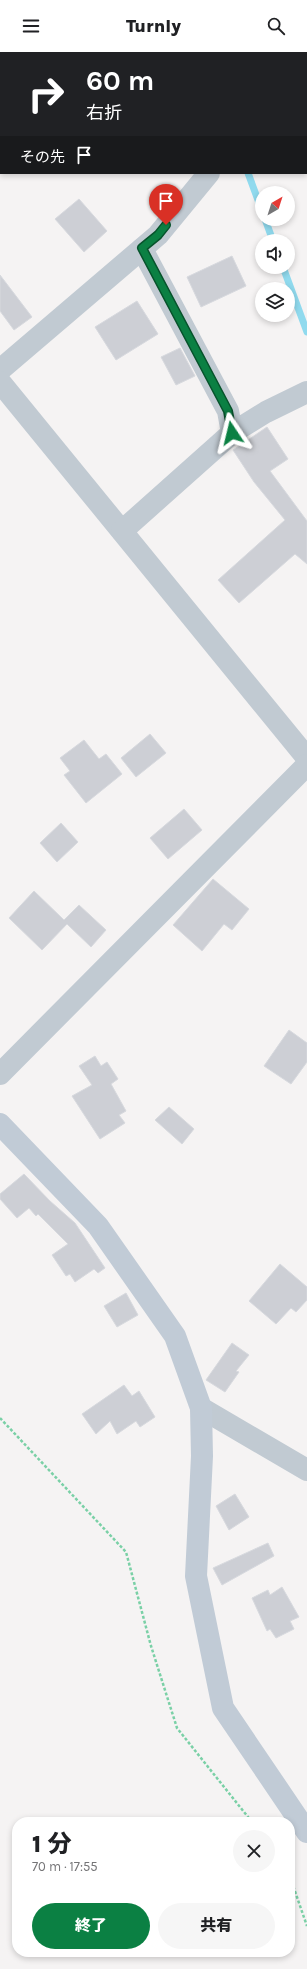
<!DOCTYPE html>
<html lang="ja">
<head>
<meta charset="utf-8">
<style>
	:root { --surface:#fff; --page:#f6f6f6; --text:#202124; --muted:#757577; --accent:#0b8043 }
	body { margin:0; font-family:Karla,"Noto Sans JP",sans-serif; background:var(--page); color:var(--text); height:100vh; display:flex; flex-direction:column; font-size:15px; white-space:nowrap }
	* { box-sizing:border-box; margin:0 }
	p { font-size:13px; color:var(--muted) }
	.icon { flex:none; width:22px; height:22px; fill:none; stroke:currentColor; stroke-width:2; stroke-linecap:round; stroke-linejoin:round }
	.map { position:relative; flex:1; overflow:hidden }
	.panel { position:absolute; left:12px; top:1765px; width:283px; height:140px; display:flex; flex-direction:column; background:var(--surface); border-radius:16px; box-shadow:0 2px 6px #0003 }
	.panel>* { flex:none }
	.guide { position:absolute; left:0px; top:0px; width:307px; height:122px; box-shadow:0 2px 6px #0003; background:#202124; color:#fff; overflow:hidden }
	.needle { width:26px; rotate:39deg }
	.tools { position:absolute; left:255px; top:134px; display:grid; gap:8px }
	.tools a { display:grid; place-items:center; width:40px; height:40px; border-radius:50%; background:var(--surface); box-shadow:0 2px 6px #0003; font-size:20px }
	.pin { position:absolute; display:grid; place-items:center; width:34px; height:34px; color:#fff; margin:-41px -17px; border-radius:50% 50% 50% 0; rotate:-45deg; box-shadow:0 0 4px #0007 }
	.pin .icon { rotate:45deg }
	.me { position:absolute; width:44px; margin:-22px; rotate:350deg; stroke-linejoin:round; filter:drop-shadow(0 0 3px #0008) }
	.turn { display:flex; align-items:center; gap:14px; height:84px; padding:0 20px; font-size:18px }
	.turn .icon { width:52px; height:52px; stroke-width:2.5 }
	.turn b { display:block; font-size:28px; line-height:34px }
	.then { display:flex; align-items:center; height:38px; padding:0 20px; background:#0003; gap:8px; font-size:15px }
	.round { display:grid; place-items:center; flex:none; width:42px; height:42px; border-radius:21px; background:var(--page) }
	.headline { display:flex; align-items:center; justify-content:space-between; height:68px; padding:0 20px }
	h1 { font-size:24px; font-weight:800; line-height:30px }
	.action { display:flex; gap:8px; margin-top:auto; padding:8px 20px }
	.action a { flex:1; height:46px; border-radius:24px; background:var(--accent); color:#fff; font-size:16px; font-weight:800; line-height:46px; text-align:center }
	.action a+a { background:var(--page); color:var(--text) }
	header { display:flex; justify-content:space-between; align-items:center; height:52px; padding:0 20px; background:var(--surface); font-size:18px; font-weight:800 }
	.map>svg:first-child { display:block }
</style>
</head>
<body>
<header><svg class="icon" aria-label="menu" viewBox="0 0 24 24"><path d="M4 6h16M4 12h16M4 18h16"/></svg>Turnly<svg class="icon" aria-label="search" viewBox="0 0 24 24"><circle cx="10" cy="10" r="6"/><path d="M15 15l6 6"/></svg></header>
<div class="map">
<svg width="307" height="1917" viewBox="0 0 307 1917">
	<rect width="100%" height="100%" fill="#f5f3f3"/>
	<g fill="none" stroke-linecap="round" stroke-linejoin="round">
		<g stroke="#90daee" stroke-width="7">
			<polyline points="186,0 187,1"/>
			<polyline points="248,121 262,159"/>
			<polyline points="265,167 273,189"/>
			<polyline points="283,215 307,280"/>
		</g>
	</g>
	<g fill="#cdcfd5" stroke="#d7d9de">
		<polygon points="79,147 107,179 84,200 55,167"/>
		<polygon points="232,204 246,234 201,255 187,225"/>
		<polygon points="0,223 32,265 14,278 0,259"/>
		<polygon points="137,249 158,282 116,308 95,275"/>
		<polygon points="180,296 195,324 176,333 161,305"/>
		<polygon points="267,375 288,407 270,419 307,469 307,512 295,502 239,551 218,528 285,468 254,430 233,398"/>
		<polygon points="150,682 166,701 136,725 121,706"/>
		<polygon points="84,688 99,707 106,702 122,722 86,751 64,723 70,719 60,706"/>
		<polygon points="184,757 202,778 168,807 150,786"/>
		<polygon points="61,771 78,790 57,810 40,791"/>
		<polygon points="213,827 249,857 232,878 224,872 202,899 173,873"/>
		<polygon points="34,839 64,868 79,853 106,878 91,895 67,872 42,898 9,866"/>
		<polygon points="289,978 307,991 307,1010 291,1032 264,1014"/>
		<polygon points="95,1004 101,1014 107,1010 118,1027 111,1032 126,1059 119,1063 125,1071 100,1087 72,1044 92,1033 79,1014"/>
		<polygon points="169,1055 194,1077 182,1092 155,1068"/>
		<polygon points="24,1122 50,1149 75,1171 105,1216 98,1221 94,1217 75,1230 70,1222 66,1224 52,1203 68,1192 38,1162 36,1164 29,1156 17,1166 0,1147 0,1142"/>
		<polygon points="280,1212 307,1235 307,1248 296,1260 291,1256 276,1272 249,1249"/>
		<polygon points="126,1241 138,1263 117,1275 104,1254"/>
		<polygon points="232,1291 249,1303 236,1319 239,1320 225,1340 206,1328"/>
		<polygon points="124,1333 132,1344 139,1339 155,1365 140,1375 136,1369 117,1382 110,1369 96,1382 82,1362"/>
		<polygon points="235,1442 249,1465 229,1478 216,1454"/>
		<polygon points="268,1491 274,1504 222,1533 213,1516"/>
		<polygon points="282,1535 299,1565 290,1569 294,1577 276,1586 270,1577 267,1579 252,1546 268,1538 270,1543"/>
	</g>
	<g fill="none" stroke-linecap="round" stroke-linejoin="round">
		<g stroke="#7ad0a6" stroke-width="2.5" stroke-dasharray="3 2" stroke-linecap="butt">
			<polyline points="0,1366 126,1500 151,1594 177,1676 252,1770"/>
			<polyline points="290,1825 307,1874"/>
		</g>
		<g stroke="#c1cad2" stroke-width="22">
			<polyline points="0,318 158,183 209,121"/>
			<polyline points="0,330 307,706"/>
			<polyline points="232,381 266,360 307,340"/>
			<polyline points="122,479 232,381 228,359 142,197"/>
			<polyline points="0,1022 307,713"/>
			<polyline points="201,1356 307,1418"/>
		</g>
		<g stroke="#c1cbd6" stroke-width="22">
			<polyline points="285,0 286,1"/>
			<polyline points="306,47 307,49"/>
			<polyline points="0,1072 98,1174 175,1284 201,1356 202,1404 196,1524 223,1656 307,1780"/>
		</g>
	</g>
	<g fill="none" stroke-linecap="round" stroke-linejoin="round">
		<g stroke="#07532c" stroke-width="10">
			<polyline id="route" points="166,173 158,183 142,196 228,359 232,381"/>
		</g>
		<use href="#route" stroke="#0b8043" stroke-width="7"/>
	</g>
</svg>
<div class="tools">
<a><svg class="needle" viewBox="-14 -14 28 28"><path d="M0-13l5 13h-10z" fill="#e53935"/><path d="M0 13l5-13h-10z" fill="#757577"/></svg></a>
<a><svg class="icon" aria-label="sound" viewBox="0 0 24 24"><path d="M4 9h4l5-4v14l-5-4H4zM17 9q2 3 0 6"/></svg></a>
<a><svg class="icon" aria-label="layers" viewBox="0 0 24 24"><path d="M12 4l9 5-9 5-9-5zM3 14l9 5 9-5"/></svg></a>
</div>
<div class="pin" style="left:166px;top:173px;background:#d93025"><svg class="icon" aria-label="arrive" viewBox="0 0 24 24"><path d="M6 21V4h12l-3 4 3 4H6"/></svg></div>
<svg class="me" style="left:232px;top:381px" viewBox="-20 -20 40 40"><path d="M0-17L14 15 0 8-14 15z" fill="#0b8043" stroke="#fff" stroke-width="4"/></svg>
<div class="guide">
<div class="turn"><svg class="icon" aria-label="right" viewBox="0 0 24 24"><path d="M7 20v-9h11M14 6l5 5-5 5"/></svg><div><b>60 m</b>右折</div></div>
<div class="then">その先<svg class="icon" aria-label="arrive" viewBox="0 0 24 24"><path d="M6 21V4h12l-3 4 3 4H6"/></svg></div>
</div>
<section class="panel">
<div class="headline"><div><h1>1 分</h1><p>70 m · 17:55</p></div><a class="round"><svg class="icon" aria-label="close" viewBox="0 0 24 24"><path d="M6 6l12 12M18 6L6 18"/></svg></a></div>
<div class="action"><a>終了</a><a>共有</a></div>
</section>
</div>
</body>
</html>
